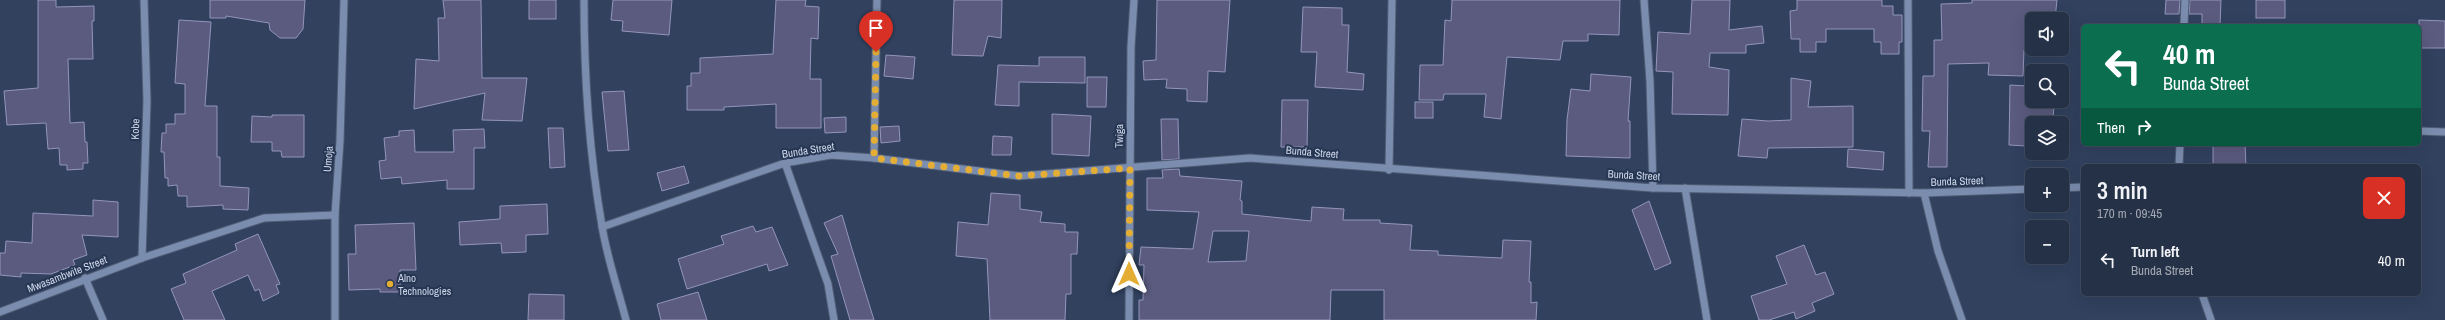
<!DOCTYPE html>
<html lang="en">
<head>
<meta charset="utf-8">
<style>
	:root { --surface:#253146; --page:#313d51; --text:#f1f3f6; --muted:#a3a9b3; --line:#424c5f }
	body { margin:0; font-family:"Archivo Narrow",sans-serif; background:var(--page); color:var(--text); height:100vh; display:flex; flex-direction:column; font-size:15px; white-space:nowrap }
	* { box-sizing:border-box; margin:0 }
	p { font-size:13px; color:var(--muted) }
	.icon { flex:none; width:22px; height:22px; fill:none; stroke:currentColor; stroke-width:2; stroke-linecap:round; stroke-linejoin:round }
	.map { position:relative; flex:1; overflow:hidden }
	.details { position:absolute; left:2081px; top:164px; width:340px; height:132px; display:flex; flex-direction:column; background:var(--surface); border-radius:6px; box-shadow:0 4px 16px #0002,0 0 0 1px var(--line) }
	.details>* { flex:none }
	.top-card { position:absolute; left:2081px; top:24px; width:340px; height:122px; border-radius:6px; box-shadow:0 4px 16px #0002,0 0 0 1px var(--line); background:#0b6e4f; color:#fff; overflow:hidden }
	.buttons { position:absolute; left:2025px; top:12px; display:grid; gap:8px }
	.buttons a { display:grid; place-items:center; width:44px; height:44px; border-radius:6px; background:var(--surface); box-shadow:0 4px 16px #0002,0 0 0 1px var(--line); font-size:20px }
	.pin { position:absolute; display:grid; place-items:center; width:34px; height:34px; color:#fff; margin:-41px -17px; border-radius:50% 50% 50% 0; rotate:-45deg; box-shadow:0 0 4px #0007 }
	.pin .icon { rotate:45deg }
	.me { position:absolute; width:44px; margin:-22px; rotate:0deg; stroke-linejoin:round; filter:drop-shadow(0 0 3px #0008) }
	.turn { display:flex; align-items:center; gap:14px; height:84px; padding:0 16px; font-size:18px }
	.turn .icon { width:52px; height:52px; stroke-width:2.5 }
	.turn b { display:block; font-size:28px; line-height:34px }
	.then { display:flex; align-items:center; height:38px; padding:0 16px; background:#0003; gap:8px; font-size:15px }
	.round { display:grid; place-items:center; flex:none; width:42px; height:42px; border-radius:6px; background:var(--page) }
	.summary { display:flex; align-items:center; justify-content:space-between; height:68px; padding:0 16px }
	h1 { font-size:24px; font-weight:600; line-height:30px }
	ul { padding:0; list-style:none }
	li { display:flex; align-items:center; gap:12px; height:56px; padding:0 16px }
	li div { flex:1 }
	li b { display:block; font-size:15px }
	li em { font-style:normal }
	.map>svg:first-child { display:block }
</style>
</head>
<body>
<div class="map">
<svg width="2445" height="320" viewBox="0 0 2445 320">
	<rect width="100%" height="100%" fill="#31415e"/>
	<g fill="#5a5b7e" stroke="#9495bb" fill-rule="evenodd">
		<polygon points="38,0 56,0 56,7 94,6 94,21 92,21 93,59 68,59 70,123 84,122 85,142 87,142 88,163 83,163 83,169 67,170 67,165 60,165 59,148 48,149 46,123 7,125 4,91 38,88"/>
		<polygon points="210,0 305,0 303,29 296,38 280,38 270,30 269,23 226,16 226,18 210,18"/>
		<polygon points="443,0 481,0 482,78 527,78 522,121 482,120 485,93 414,109 416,59 439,61 438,18 445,18"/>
		<rect x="529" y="0" width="27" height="19"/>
		<polygon points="613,0 672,0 669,35 622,31 623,21 611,20"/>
		<polygon points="776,0 806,0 805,6 819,7 818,39 811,38 810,79 821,79 821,128 776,128 776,104 724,107 724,110 687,110 687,86 691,86 691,73 700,73 700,58 773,54"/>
		<polygon points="954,0 1002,0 1001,38 988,36 983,56 952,55"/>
		<polygon points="1157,0 1230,0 1225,72 1208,71 1207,102 1187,101 1187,89 1166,88 1167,79 1144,80 1143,61 1156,60"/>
		<polygon points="1452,0 1620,0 1619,35 1588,34 1588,41 1563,41 1560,60 1507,57 1501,119 1484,117 1486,94 1444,94 1443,100 1419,100 1420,65 1443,65 1445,20 1451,21"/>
		<polygon points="1692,0 1730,0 1729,30 1762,26 1764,43 1746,45 1746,53 1710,53 1709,67 1729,70 1728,115 1672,114 1673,72 1656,71 1658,32 1690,34"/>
		<polygon points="1797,0 1882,0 1882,6 1893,6 1893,15 1902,15 1902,42 1899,42 1899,54 1881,54 1881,42 1874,42 1874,29 1826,29 1826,42 1816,42 1816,52 1800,52 1800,39 1791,39 1790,11 1797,10"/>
		<polygon points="1972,0 2057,0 2055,19 2032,19 2032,50 2024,50 2023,76 1988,75 1989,63 1948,64 1947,167 1928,167 1930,131 1922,131 1923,76 1934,76 1934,40 1942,40 1941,4 1972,3"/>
		<polygon points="2166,0 2180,0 2179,14 2165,14"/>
		<polygon points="2190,0 2221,0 2220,26 2202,26 2202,14 2189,14"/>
		<rect x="2256" y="0" width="29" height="18"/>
		<polygon points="1303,7 1342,8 1342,25 1349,25 1347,72 1364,74 1363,90 1315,87 1317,52 1301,52"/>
		<polygon points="179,20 211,22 205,106 217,106 217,157 220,157 220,186 249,188 248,210 223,209 223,205 187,207 187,196 178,196 177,185 168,186 168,178 165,178 164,152 161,152 162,133 166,133 166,124 175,124 175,114 185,114 185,84 175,83"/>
		<polygon points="2419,20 2445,21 2445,48 2419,48"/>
		<polygon points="886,55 915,57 913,79 884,76"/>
		<polygon points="1039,57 1085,57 1085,83 1019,82 1019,106 995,105 998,65 1039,66"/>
		<polygon points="1591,74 1631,77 1628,121 1630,121 1630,158 1566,156 1567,120 1571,89 1590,91"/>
		<polygon points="1087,77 1107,77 1106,107 1087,107"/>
		<polygon points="1791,78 1811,81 1808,107 1853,106 1853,147 1768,148 1767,158 1738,156 1742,119 1768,121 1791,120"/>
		<polygon points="2010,85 2028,86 2028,101 2054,101 2053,123 2027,124 2027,146 2009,145"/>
		<polygon points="624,91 629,150 608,151 602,92"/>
		<polygon points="1282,100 1308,100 1307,147 1281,147"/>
		<rect x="1415" y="102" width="18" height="16"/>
		<polygon points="1052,114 1091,116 1089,156 1052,154"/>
		<polygon points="272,115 304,115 304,157 282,157 281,151 272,151 272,142 251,142 252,116 272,117"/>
		<polygon points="846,117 846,132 825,133 824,118"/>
		<polygon points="1161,119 1178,119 1179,159 1162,160"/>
		<polygon points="899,126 900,141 881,143 880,127"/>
		<polygon points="548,128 563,128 565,167 550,168"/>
		<polygon points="484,129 485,148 474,148 474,189 447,189 447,180 402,184 401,177 381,179 379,161 386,160 384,138 399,136 399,131 414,130 415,152 454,152 453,130"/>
		<polygon points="993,136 1012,137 1011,155 992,155"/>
		<polygon points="2245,144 2246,166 2213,166 2213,145"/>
		<polygon points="1848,149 1884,152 1883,170 1847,167"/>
		<polygon points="684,166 689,183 662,191 657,173"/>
		<path d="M1179,169L1180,176L1242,181L1240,200L1242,201V214L1311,221L1312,207L1344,209L1343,220H1380V223L1412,225L1410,250L1438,251V255L1502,258L1503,240L1531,241L1529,282H1531V303L1537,302L1536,320H1384V290H1331L1330,320H1139V300H1143L1144,265H1139L1141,247L1193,249L1199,212L1147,210V178H1163L1162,170ZM1213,231H1249L1246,261L1208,262Z"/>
		<polygon points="991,193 1020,195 1020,209 1042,212 1040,222 1065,224 1065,232 1078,232 1077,254 1071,254 1071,294 1066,294 1065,320 990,320 987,259 956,256 958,222 988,225"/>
		<polygon points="93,200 118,202 118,237 82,235 87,255 73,260 75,265 51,274 21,273 21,277 0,275 0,253 5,253 6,241 32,243 33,213 93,216"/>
		<polygon points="1649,201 1671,263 1655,270 1632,210"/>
		<polygon points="547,204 548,234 526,235 526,252 502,253 501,243 460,245 459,222 500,219 500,206"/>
		<polygon points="842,215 852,249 874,320 850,320 831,256 838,254 824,223"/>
		<polygon points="414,223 416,270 400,270 400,292 380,292 380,289 349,290 348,254 356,254 355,225"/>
		<polygon points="753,226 756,232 772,227 788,265 769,271 767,264 687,289 678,259 724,244 721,236"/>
		<polygon points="258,234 280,284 276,285 279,293 263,301 259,289 255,291 248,275 212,291 225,320 184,320 171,289 186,283 183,274 237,250 235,244"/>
		<polygon points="1804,245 1816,275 1825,272 1834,294 1812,303 1815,311 1796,319 1794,312 1769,320 1759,320 1751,296 1787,284 1776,256"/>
		<polygon points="698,292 707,320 661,320 657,304"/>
		<polygon points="529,294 564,295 564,320 528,320"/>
	</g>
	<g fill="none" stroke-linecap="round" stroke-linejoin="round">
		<g stroke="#4f5c74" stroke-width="9">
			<g id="minor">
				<path d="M584,0C584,75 589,152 602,226C607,258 618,289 626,320"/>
				<polyline points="1644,0 1650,81 1653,188"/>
				<polyline points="1908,0 1909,193"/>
				<polyline points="2184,26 2185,0"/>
				<polyline points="2419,131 2445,132"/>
				<polyline points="874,158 877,0"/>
				<polyline points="785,163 828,284 834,320"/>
				<polyline points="2179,166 2180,144"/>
				<polyline points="1389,170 1392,0"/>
				<polyline points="1685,188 1707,320"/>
				<polyline points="2062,188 2083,187"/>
				<polyline points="1924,193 1938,251 1962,320"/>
				<polyline points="602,227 785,163 831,155 874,158 1019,176 1250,158 1653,188 1924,193 2032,189"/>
				<polyline points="142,258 147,101 144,0"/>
				<polyline points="85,278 103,320"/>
				<polyline points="2202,294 2211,320"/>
				<polyline points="0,312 142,258 264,218 335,215"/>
				<polyline points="335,320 335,215 340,141 344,0"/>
				<polyline points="1129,320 1131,47 1134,0"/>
			</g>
		</g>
		<use href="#minor" stroke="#7b8daf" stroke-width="7"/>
	</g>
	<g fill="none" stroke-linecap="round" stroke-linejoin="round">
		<polyline stroke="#e4ae35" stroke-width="7" stroke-dasharray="0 12.6" points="876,52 874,158 1018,176 1130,168 1129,274"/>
	</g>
	<circle fill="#e4ae35" stroke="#273653" stroke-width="1.5" cx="390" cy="284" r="4"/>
	<g text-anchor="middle" stroke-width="4" stroke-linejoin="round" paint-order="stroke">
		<g font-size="11" fill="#cdd7e9" stroke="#273653">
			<text transform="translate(135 129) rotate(-88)" y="4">Kobe</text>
			<text transform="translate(1119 136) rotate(-89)" y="4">Twiga</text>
			<text transform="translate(808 150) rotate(-9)" y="4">Bunda Street</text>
			<text transform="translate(1312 152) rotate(5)" y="4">Bunda Street</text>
			<text transform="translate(328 159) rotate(-86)" y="4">Umoja</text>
			<text transform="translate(1634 175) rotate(3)" y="4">Bunda Street</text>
			<text transform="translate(1957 181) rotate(-2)" y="4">Bunda Street</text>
			<text transform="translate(67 274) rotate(-21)" y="4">Mwasambwite Street</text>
		</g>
		<g font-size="11" fill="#cdd7e9" stroke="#273653" text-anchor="start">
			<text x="398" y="282">Alno<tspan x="398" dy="13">Technologies</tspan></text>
		</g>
	</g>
</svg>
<div class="buttons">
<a><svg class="icon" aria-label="sound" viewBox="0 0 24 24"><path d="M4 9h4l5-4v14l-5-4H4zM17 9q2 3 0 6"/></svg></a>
<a><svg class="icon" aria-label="search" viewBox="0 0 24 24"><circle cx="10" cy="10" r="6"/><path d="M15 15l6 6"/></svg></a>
<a><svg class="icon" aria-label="layers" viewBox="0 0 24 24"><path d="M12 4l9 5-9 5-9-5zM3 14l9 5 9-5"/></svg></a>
<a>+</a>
<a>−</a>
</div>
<div class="pin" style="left:876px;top:52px;background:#d93025"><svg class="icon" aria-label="arrive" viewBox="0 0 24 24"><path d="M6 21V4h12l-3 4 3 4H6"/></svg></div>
<svg class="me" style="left:1129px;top:274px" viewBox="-20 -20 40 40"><path d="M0-17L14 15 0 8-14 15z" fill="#e4ae35" stroke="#fff" stroke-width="4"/></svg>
<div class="top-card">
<div class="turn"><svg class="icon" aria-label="left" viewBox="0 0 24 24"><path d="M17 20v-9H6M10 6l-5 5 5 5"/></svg><div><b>40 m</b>Bunda Street</div></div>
<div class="then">Then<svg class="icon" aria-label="right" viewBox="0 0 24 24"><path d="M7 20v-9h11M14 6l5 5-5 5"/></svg></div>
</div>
<section class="details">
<div class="summary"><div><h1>3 min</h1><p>170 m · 09:45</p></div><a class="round" style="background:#d93025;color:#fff"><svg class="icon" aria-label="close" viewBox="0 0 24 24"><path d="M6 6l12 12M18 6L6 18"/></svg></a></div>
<ul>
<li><svg class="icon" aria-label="left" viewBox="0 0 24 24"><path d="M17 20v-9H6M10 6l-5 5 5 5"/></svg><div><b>Turn left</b><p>Bunda Street</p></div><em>40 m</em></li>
</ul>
</section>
</div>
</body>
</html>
